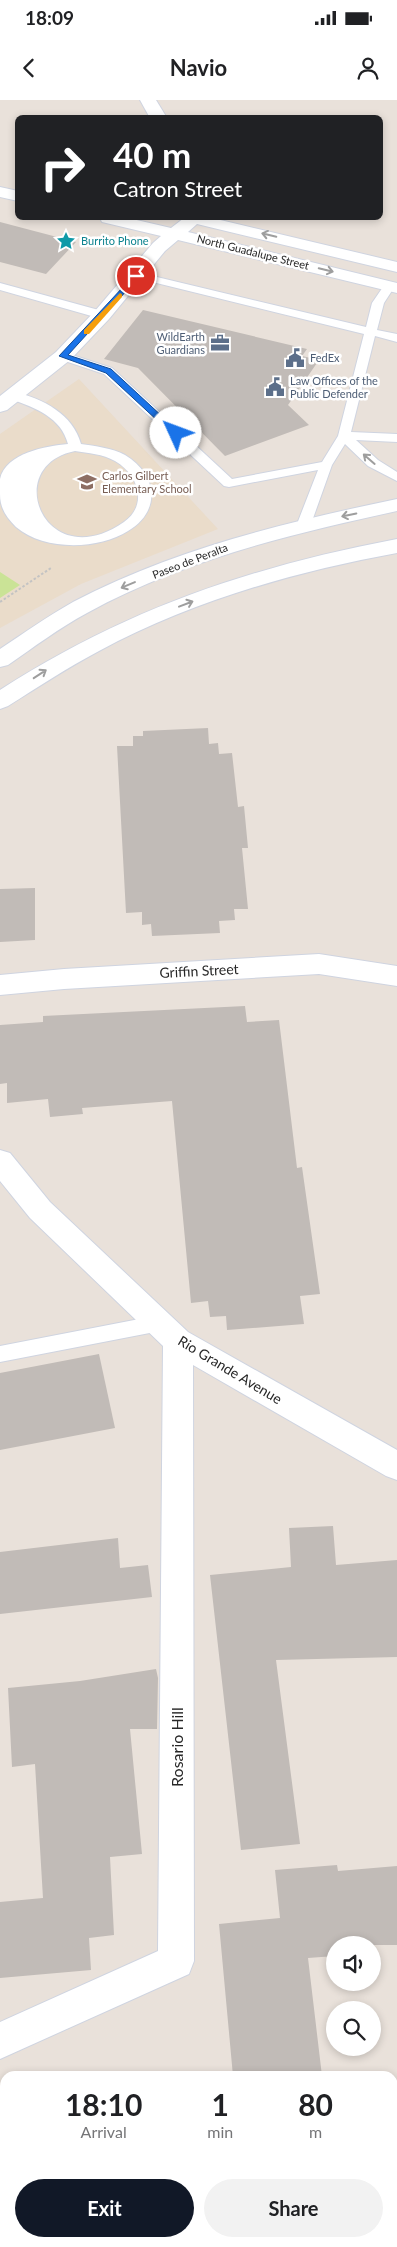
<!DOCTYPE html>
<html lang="en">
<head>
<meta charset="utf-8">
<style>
	:root { --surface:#fff; --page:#f2f2f2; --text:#202124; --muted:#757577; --accent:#111827 }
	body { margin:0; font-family:Lato,sans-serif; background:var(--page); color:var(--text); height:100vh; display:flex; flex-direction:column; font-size:19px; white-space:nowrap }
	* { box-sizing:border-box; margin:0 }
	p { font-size:16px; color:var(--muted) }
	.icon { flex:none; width:28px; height:28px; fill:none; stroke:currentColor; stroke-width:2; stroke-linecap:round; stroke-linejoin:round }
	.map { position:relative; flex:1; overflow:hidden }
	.details { position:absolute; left:0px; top:1971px; width:398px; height:176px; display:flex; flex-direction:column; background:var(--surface); border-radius:15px 15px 0 0; box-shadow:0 2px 8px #0003 }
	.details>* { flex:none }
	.banner { position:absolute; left:15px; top:15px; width:368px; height:105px; border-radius:8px; box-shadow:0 2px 8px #0003; background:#202124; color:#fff; overflow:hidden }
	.controls { position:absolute; left:326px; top:1836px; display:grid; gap:10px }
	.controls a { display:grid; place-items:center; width:55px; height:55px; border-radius:50%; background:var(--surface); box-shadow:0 2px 8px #0003; font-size:25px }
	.pin { position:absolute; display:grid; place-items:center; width:42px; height:42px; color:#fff; margin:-21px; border:2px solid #fff; border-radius:50%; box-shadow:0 1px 5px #0007 }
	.me { position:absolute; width:55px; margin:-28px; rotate:313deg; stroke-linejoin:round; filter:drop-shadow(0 0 4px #0008) }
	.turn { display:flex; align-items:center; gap:18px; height:105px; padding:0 15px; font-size:22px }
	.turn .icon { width:65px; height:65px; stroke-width:2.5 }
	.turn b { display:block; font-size:35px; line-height:42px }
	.eta { display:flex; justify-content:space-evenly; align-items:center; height:85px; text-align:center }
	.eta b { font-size:30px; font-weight:700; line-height:35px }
	.button { display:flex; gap:10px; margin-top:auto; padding:10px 15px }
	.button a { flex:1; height:58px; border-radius:30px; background:var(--accent); color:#fff; font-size:20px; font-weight:700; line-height:58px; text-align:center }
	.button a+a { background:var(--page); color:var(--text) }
	.status { display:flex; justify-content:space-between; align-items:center; height:35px; padding:0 25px; background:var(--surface); direction:ltr }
	.status svg { height:14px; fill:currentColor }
	header { display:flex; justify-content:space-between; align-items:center; height:65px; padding:0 15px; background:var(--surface); font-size:22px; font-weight:700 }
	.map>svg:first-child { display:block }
</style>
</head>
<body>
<div class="status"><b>18:09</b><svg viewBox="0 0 49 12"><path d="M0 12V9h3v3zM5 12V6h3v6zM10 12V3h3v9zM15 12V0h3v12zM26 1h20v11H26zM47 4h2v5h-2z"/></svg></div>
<header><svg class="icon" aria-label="back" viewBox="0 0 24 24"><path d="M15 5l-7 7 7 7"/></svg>Navio<svg class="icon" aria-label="person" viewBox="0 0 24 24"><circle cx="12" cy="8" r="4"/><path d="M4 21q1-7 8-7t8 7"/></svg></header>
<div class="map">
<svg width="397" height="2147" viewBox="0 0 397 2147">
	<rect width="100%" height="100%" fill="#e9e1da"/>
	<polygon fill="#eadcca" points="79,279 218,429 81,484 0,528 0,334"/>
	<polygon fill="#cae396" points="0,472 20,485 0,498"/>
	<polygon fill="#73d2e5" points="231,2143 288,2143 289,2147 231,2147"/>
	<g fill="#c1bbb7">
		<polygon points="0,122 76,142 46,174 0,162"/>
		<polygon points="143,210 307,249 302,256 319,260 288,305 309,325 225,356 138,268 104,259"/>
		<polygon points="208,628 209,644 218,643 219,654 232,653 238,707 244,706 248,748 242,748 248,809 234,809 235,820 219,821 220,833 152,836 151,824 142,825 142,812 126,813 117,646 133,646 133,636 143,636 143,631"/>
		<polygon points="35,788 35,840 0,842 0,789"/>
		<polygon points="245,906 247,922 279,920 297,1068 302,1067 320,1194 300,1196 304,1224 227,1230 226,1216 210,1217 208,1201 191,1203 172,1001 82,1008 83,1014 50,1017 48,999 7,1003 7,983 0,984 0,925 43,922 43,916"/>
		<polygon points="99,1254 115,1328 0,1350 0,1273"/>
		<polygon points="333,1426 336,1465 397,1460 397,1557 276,1560 300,1744 241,1750 210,1475 291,1467 289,1428"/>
		<polygon points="118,1438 120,1468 148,1465 152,1497 0,1514 0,1452"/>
		<polygon points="156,1569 158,1578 157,1629 130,1629 142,1754 110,1757 114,1835 89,1838 91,1870 0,1878 0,1802 43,1798 35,1664 12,1667 8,1588 80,1581"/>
		<polygon points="337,1765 338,1771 397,1766 397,1845 335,1845 335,1856 308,1858 322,1976 233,1976 219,1824 280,1818 275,1770"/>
	</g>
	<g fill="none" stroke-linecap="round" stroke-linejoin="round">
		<g stroke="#cfd4e0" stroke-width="2">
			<g id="lane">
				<polygon points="136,172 366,227 372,203 385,184 393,184 395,186 384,203 377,230 397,234 397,242 375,236 351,332 397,334 397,342 356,340 378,360 397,372 397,381 368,366 345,344 332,365 311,424 304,428 299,427 297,424 318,370 229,387 224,386 104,274 59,259 57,256 59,253 63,252 112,268 232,379 322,362 338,336 364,234 132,177 130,175"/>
				<polygon points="0,183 106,212 108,215 102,219 0,190"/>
				<path d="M15,292C43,299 73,314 81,344C95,346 112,348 125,355C157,374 162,411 128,431C98,450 44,451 16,427C6,417 0,408 0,394C0,389 0,383 0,379C6,353 46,346 68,344C61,317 35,308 11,299L9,296L11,293ZM75,351C88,353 103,354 115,361C139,375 148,405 124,422C45,477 0,366 75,351Z"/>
				<polygon points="160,1215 167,1217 169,1223 167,1229 160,1231 0,1262 0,1246"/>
			</g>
		</g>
		<g stroke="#cfd4e0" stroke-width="2">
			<g id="street">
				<polygon points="319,854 397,866 397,886 319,874 64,889 0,895 0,875 64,869"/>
				<polygon points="0,1050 10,1053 50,1102 188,1232 397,1350 397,1380 386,1376 193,1265 194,1861 189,1874 0,1959 0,1922 158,1851 163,1246 30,1118 0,1081"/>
			</g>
		</g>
		<g stroke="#cfd4e0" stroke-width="2">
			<g id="secondary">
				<polygon points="140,0 156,0 167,18 150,18"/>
				<polygon points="0,87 18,91 18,101 0,97"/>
				<polygon points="100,118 128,118 171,128 184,118 212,118 397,162 397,172 197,124 188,132 397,183 397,193 178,140 165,151 109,219 70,260 7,310 0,312 0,296 56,252 95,211 153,143 161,136 102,122"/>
				<path d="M397,399V411C291,434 183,460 87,513C59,528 34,547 8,565L0,567V549C24,533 48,516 73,502C174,449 286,422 397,399Z"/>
				<path d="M397,439V453C293,472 192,501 99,551C67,568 38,587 8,606L0,609V590C126,509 250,467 397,439Z"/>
			</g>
		</g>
		<polyline stroke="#c3c3c3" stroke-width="2" stroke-dasharray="2.5 2" stroke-linecap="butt" points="0,502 51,468"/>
		<use href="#lane" fill="#fff" fill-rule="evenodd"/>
		<use href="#street" fill="#fff" fill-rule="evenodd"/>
		<use href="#secondary" fill="#fff" fill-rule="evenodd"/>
	</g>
	<defs><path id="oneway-shaft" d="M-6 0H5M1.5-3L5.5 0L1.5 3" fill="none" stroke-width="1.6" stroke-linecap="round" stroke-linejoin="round" transform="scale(1.25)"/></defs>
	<g stroke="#9e9e9e">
		<use href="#oneway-shaft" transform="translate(269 135) rotate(-167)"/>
		<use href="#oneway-shaft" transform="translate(326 170) rotate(14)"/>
		<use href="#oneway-shaft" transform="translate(369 359) rotate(-139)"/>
		<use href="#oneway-shaft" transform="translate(349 415) rotate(168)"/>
		<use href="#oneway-shaft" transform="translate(128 485) rotate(157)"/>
		<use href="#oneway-shaft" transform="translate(186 504) rotate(-21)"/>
		<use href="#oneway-shaft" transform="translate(40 574) rotate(-33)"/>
	</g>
	<polygon fill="#1a73e8" stroke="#114b97" points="136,173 140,176 139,177 68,255 111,269 178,331 178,335 173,335 106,273 59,256"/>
	<polygon fill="#f59e0b" points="120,193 122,194 122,197 89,234 84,234 84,230"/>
	<defs>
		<g id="sight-bare" transform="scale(1.5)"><path d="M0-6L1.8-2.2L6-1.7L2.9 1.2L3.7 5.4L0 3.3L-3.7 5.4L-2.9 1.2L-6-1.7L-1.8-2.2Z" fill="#0f9aa8" stroke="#fff" stroke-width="2.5" paint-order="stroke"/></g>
		<g id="office-bare" transform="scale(1.5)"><path d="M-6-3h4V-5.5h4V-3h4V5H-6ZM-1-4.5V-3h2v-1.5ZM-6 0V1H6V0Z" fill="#5c6f8a" stroke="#fff" stroke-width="2.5" paint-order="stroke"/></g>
		<g id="civic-bare" transform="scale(1.5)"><path d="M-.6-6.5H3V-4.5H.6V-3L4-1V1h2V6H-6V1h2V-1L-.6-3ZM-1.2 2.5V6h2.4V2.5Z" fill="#5c6f8a" stroke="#fff" stroke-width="2.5" paint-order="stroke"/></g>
		<g id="school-bare" transform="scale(1.5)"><path d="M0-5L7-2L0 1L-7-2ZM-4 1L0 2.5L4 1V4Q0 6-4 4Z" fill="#8d6e63" stroke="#fff" stroke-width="2.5" paint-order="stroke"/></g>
	</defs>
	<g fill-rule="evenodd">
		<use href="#sight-bare" x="66" y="141"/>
		<use href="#office-bare" x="220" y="243"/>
		<use href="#civic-bare" x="295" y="258"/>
		<use href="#civic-bare" x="275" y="287"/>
		<use href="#school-bare" x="87" y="382"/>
	</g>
	<g text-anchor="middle" stroke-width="5" stroke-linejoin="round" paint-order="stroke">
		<g font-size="11" fill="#0d838f" stroke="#fff" text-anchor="start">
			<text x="81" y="145">Burrito Phone</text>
		</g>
		<g font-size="11" fill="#272727" stroke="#fff">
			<text transform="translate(253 152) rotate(14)" y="4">North Guadalupe Street</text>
			<text transform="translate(190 461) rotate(-21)" y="4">Paseo de Peralta</text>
		</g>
		<g font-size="11" fill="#4e5e75" stroke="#fff" text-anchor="start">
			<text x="205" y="241" text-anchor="end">WildEarth<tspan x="205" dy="13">Guardians</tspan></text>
			<text x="310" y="262">FedEx</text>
			<text x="290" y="285">Law Offices of the<tspan x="290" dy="13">Public Defender</tspan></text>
		</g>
		<g font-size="11" fill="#785e54" stroke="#fff" text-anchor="start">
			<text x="102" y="380">Carlos Gilbert<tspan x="102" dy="13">Elementary School</tspan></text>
		</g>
		<g font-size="14" fill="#272727" stroke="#fff">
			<text transform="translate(199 871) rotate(-3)" y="5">Griffin Street</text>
			<text transform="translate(230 1270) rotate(31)" y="5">Rio Grande Avenue</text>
		</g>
		<g font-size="16" fill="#272727" stroke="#fff">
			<text transform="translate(177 1647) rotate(-90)" y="6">Rosario Hill</text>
		</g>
	</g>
</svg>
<div class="controls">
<a><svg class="icon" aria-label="sound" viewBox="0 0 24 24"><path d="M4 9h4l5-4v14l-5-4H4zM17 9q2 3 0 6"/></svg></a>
<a><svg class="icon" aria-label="search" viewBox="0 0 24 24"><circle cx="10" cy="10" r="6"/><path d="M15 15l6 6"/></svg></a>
</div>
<div class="pin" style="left:136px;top:176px;background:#d93025"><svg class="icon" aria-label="arrive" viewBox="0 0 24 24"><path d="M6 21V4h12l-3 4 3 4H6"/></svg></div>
<svg class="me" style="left:176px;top:333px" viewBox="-20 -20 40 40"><circle r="19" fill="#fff"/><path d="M0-13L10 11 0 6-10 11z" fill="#1a73e8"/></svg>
<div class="banner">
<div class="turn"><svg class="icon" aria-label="right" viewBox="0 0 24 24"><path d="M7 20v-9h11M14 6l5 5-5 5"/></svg><div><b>40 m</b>Catron Street</div></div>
</div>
<section class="details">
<div class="eta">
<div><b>18:10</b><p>Arrival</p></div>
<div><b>1</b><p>min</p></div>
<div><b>80</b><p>m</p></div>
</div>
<div class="button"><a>Exit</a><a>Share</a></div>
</section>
</div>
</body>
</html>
